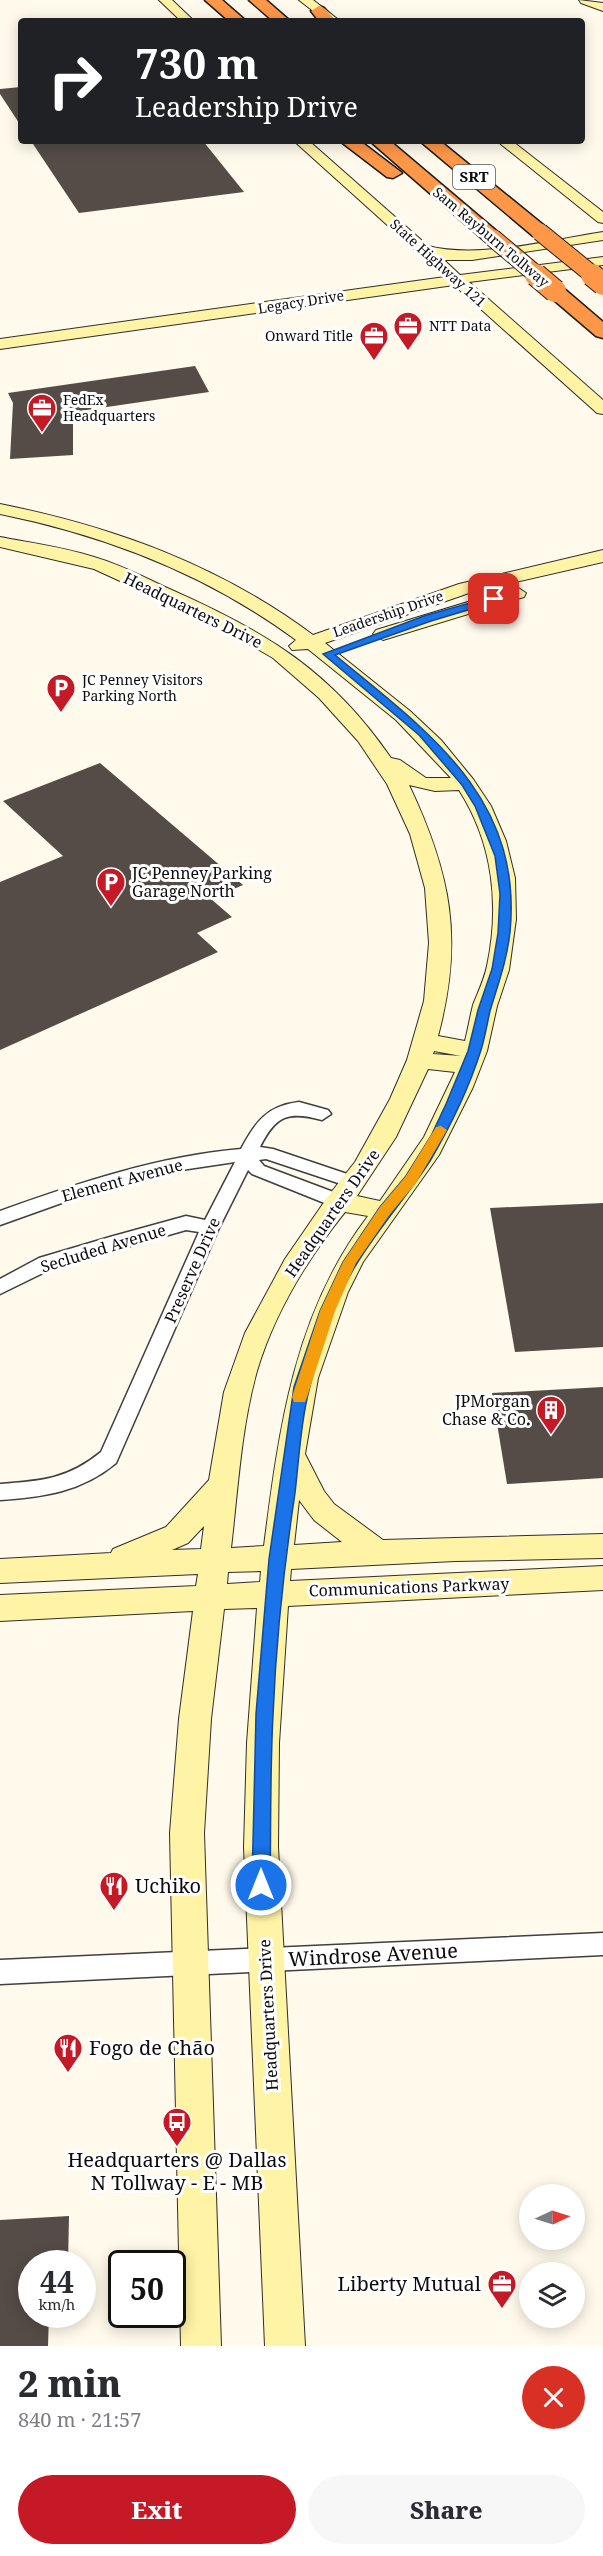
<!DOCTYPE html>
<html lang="en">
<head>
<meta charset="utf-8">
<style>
	:root { --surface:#fff; --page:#f7f7f7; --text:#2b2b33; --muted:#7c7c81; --accent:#c61926 }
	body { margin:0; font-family:"Noto Serif",serif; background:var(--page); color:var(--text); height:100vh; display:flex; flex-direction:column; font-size:22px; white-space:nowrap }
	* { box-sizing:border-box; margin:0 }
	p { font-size:20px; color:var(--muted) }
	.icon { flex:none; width:33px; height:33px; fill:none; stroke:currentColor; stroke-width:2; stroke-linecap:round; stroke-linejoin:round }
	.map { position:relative; height:2346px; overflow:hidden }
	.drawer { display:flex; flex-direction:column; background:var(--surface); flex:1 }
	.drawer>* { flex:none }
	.guide { position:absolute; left:18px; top:18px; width:567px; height:126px; border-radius:6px; box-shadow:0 3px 15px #0003; background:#202124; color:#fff; overflow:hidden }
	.needle { width:39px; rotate:86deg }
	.fabs { position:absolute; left:519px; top:2184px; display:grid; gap:12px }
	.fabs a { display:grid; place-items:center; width:66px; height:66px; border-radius:50%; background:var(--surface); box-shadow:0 3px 15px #0003; font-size:30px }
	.speed { position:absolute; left:18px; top:2250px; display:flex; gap:12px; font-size:30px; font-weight:700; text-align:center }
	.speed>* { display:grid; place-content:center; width:78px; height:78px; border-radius:50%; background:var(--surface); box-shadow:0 3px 15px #0003; line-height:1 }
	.speed small { font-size:15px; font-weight:400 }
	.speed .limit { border:3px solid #111; border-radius:9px; background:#fff; color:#111 }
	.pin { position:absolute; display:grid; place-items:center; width:51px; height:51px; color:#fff; margin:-26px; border-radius:12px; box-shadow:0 3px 9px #0006 }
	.me { position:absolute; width:66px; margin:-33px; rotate:0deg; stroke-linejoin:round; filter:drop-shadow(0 0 4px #0008) }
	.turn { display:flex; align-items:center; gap:21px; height:126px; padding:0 18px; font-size:27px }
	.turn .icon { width:78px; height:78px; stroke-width:2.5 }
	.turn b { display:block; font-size:42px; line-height:51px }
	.round { display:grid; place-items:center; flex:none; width:63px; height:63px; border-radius:32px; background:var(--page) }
	.summary { display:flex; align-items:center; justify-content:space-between; height:102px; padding:0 18px }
	h1 { font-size:36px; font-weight:800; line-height:45px }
	.button { display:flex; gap:12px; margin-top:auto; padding:12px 18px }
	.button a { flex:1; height:69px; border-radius:36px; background:var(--accent); color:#fff; font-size:24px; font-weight:800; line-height:69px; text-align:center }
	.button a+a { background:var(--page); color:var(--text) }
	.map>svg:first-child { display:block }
</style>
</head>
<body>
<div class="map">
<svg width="603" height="2346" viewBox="0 0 603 2346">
	<rect width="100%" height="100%" fill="#fffaeb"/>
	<g fill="#554c47">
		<polygon points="21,87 21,126 0,94 0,89"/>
		<polygon points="31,141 203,141 244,192 79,213"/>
		<polygon points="195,366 209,392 73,412 73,455 10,459 13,403 8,393"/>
		<polygon points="100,763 243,885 211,899 232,917 197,933 218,952 0,1050 0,882 63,856 3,801"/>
		<polygon points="603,1203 603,1347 515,1352 490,1208"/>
		<polygon points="603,1387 603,1478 507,1484 492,1393"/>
		<polygon points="69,2216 68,2264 32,2264 32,2314 49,2314 48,2346 0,2346 0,2220"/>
	</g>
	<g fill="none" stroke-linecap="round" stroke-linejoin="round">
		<g stroke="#3f3f3f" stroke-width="3">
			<g id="street">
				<path d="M299,1102L328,1110L331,1114L322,1120C288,1111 276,1115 260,1147L273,1149L359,1178L362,1182L359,1186L353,1188L266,1159L259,1160L264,1166L344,1196L347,1201L344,1206H332L252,1174L248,1170L219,1228L116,1463C81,1492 44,1497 0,1500V1484C42,1481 68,1479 101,1452L199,1232L186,1230L53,1268L0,1294V1279L39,1258L110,1237L186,1216L205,1220L235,1162L168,1172L70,1200L0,1225V1211C78,1183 159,1156 241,1149C256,1121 267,1106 299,1102Z"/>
				<polygon points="603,1933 603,1955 0,1984 0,1960"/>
			</g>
		</g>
		<g stroke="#2e2e2e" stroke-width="2">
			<g id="secondary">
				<polygon points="159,0 172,0 194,21 181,21"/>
				<polygon points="299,0 313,0 340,21 326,21"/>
				<polygon points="579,0 603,3 603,11 581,3"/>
				<path d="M294,141H309L428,246C479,259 551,240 603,232V240L472,260H444L460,275L603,257V265L469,282L603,400V414L597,413L454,285L0,349V339L445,277Z"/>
				<polygon points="497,141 512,141 603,212 603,223 598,222"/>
				<path d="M0,504C114,527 219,565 313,635L459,584L603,550V562L472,592L325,643L410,711L441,740L473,779L491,806L506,841L515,878L516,919L509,970L497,1006L487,1051L473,1087L439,1155L363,1262L348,1292L318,1378L305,1454L324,1491L334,1504L383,1540L603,1534V1558L455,1561L291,1569L290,1581L603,1566V1590L288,1606L279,1743L278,1847L305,2346H265L244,1847L247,1743L257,1608L224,1609L211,1719L204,1833L221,2346H181L170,1833L179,1719L193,1611L0,1621V1595L196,1586L198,1574L0,1583V1559L111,1553L113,1549L166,1527L209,1480L224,1392L245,1333L285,1259L329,1195L355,1162L390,1099L407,1060L424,1001L429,943L425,888L410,834L387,784L358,741L319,698L273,658L218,626L94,569L0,547V537C31,543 63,547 94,557C122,565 147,579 174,591C268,633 331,671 391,758L400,760L426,778H451L396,720L308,649L292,650L289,646L296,640C208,575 108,536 0,514ZM409,785L435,791L459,790C493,843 500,905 487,966C484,980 478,992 473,1005C470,1017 468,1029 465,1041L438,1036C464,939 451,874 409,785ZM434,1051L461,1056L433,1054ZM428,1069L455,1072L424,1137L380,1201L357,1196L396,1137ZM345,1212L368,1216C294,1313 279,1429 264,1546L231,1548C238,1489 241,1428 257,1371C274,1314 308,1258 345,1212ZM299,1500L314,1520L342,1542L294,1545ZM204,1526L201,1549L172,1550L188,1543ZM261,1571L260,1582L227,1584L228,1572Z"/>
				<polygon points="517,587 526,593 524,597 383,640 373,634 376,630"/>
			</g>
		</g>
		<g stroke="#1d1d1d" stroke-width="3">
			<g id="highway">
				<polygon points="205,0 222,0 246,21 229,21"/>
				<polygon points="249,0 266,0 290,21 273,21"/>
				<polygon points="319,6 324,8 336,21 319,21 311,11"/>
				<polygon points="340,141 360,141 402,173 393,178 387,177"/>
				<polygon points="370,141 390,141 500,234 502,238 500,242 486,242"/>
				<polygon points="420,141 440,141 547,228 549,232 547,236 533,236"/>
				<polygon points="555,285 562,287 603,322 603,338 596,336 548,295 545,291 548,287"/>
			</g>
		</g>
		<use href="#street" fill="#fff" fill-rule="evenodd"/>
		<use href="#secondary" fill="#fff3a6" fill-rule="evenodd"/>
		<use href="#highway" fill="#ff9749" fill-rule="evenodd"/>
		<g stroke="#1d1d1d" stroke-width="19" stroke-linecap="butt">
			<g id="highway-bridge-far1">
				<polyline points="540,232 594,276"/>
				<polyline points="493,238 538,276"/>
			</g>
		</g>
		<g stroke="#1d1d1d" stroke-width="24" stroke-linecap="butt">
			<g id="highway-bridge">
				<polyline points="536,275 555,291"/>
				<polyline points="592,275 603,284"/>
			</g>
		</g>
		<use href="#highway-bridge-far1" stroke="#ff9749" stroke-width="17"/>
		<use href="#highway-bridge" stroke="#ff9749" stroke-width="22"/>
	</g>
	<path fill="#1a73e8" stroke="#114b97" stroke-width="1.5" d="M494,596L499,599L498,601L431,621L335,655C428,732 523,797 510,932C507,960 498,984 490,1011C487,1024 485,1037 481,1050C469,1088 450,1127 430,1161C408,1195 381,1225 359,1260C336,1296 320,1344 310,1386C301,1420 299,1458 295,1493C284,1566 276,1641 273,1715C270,1772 271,1828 270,1885L268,1890L261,1893L255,1890L252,1885L256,1714L269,1559L294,1387L320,1311L343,1262L380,1207L406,1176L431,1136L446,1104L468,1051L478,1010L492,969L498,933L500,894L495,856L475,806L462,785L419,735L323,654L424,616Z"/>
	<polygon fill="#f59e0b" points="441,1126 447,1130 416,1183 390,1214 356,1263 335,1311 307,1397 305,1402 294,1402 292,1397 320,1311 343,1262 380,1207 406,1176 436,1127"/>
	<defs>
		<g id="office-pin" transform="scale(1.5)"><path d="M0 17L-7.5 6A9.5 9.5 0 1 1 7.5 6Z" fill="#c61926" stroke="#fff"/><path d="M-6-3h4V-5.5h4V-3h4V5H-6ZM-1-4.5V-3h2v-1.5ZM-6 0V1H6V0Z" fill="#fff"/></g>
		<g id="parking-pin" transform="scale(1.5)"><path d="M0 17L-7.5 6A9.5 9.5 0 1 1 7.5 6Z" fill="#c61926" stroke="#fff"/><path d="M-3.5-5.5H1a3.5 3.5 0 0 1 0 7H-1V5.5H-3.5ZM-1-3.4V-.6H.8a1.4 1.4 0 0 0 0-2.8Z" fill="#fff"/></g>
		<g id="building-pin" transform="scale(1.5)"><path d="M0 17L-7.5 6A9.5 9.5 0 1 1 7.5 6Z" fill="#c61926" stroke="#fff"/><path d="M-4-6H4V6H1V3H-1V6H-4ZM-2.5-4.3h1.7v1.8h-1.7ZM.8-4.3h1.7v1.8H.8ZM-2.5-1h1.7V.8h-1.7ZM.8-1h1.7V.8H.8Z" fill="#fff"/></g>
		<g id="restaurant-pin" transform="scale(1.5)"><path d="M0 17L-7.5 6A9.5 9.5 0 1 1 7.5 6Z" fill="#c61926" stroke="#fff"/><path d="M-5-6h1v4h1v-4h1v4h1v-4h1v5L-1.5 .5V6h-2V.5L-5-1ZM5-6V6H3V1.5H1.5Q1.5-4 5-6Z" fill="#fff"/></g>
		<g id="bus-pin" transform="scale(1.5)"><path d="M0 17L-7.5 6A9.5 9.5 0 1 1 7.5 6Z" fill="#c61926" stroke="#fff"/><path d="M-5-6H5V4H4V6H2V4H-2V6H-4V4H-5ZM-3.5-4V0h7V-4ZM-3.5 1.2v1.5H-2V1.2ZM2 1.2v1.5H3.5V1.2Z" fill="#fff"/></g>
	</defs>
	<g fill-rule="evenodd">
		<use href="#office-pin" x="408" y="326"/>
		<use href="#office-pin" x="374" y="336"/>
		<use href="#office-pin" x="42" y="408"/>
		<use href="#parking-pin" x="61" y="688"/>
		<use href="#parking-pin" x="111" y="882"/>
		<use href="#building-pin" x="551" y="1410"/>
		<use href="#restaurant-pin" x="114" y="1886"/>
		<use href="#restaurant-pin" x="68" y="2048"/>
		<use href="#bus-pin" x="177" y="2122"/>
		<use href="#office-pin" x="502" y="2284"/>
	</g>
	<g text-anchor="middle" stroke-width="6" stroke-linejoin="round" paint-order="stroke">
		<g font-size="14" fill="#0c0c0c" stroke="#fff">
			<text transform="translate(491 237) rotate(40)" y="5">Sam Rayburn Tollway</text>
			<text transform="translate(438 263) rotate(42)" y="5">State Highway 121</text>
			<text transform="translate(301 302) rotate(-9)" y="5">Legacy Drive</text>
			<text transform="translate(388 614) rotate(-19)" y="5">Leadership Drive</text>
		</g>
		<g font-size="14" fill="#0c0c0c" stroke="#fff" text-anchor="start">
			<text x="429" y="331">NTT Data</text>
			<text x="353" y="341" text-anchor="end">Onward Title</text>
			<text x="63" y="405">FedEx<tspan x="63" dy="16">Headquarters</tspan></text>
			<text x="82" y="685">JC Penney Visitors<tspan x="82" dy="16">Parking North</tspan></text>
		</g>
		<rect fill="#fff" stroke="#555" stroke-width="1.5" x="453" y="165" width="42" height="24" rx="4.5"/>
		<g font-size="15" font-weight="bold" fill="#0c0c0c">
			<text x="474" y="182">SRT</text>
		</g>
		<g font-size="16" fill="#0c0c0c" stroke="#fff">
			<text transform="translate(193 610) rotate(26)" y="6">Headquarters Drive</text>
			<text transform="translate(122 1180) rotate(-15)" y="6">Element Avenue</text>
			<text transform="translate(332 1213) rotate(-55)" y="6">Headquarters Drive</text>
			<text transform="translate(103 1248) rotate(-17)" y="6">Secluded Avenue</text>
			<text transform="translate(192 1270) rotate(-66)" y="6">Preserve Drive</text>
			<text transform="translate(409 1587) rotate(-2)" y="6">Communications Parkway</text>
			<text transform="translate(268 2015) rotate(-93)" y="6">Headquarters Drive</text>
		</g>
		<g font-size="16" fill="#0c0c0c" stroke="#fff" text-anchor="start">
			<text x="132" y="879">JC Penney Parking<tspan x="132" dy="18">Garage North</tspan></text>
			<text x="530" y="1407" text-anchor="end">JPMorgan<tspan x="530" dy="18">Chase &amp; Co.</tspan></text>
		</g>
		<g font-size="20" fill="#0c0c0c" stroke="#fff" text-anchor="start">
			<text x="135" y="1893">Uchiko</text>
			<text x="89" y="2055">Fogo de Chão</text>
			<text x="177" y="2167" text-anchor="middle">Headquarters @ Dallas<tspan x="177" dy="23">N Tollway - E - MB</tspan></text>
			<text x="481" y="2291" text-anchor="end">Liberty Mutual</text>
		</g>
		<g font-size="20" fill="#0c0c0c" stroke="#fff">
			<text transform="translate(373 1955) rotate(-3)" y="7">Windrose Avenue</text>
		</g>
	</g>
</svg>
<div class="fabs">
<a><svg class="needle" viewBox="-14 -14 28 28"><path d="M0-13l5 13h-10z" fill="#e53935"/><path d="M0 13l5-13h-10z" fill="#7c7c81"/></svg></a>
<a><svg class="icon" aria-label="layers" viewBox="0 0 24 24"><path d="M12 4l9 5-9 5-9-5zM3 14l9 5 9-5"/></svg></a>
</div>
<div class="speed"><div>44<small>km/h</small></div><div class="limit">50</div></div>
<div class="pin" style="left:494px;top:599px;background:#d93025"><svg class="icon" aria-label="arrive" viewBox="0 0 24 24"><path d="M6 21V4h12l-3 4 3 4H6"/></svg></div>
<svg class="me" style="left:261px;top:1885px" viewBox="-20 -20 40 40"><circle r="17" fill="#1a73e8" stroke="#fff" stroke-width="3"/><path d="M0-11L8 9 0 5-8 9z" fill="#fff"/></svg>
<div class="guide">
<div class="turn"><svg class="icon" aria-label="right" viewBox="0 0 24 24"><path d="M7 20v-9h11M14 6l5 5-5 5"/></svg><div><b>730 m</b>Leadership Drive</div></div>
</div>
</div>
<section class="drawer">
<div class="summary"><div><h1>2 min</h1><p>840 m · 21:57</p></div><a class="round" style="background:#d93025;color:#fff"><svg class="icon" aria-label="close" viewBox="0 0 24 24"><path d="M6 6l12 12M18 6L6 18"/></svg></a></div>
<div class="button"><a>Exit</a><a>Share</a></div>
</section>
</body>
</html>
